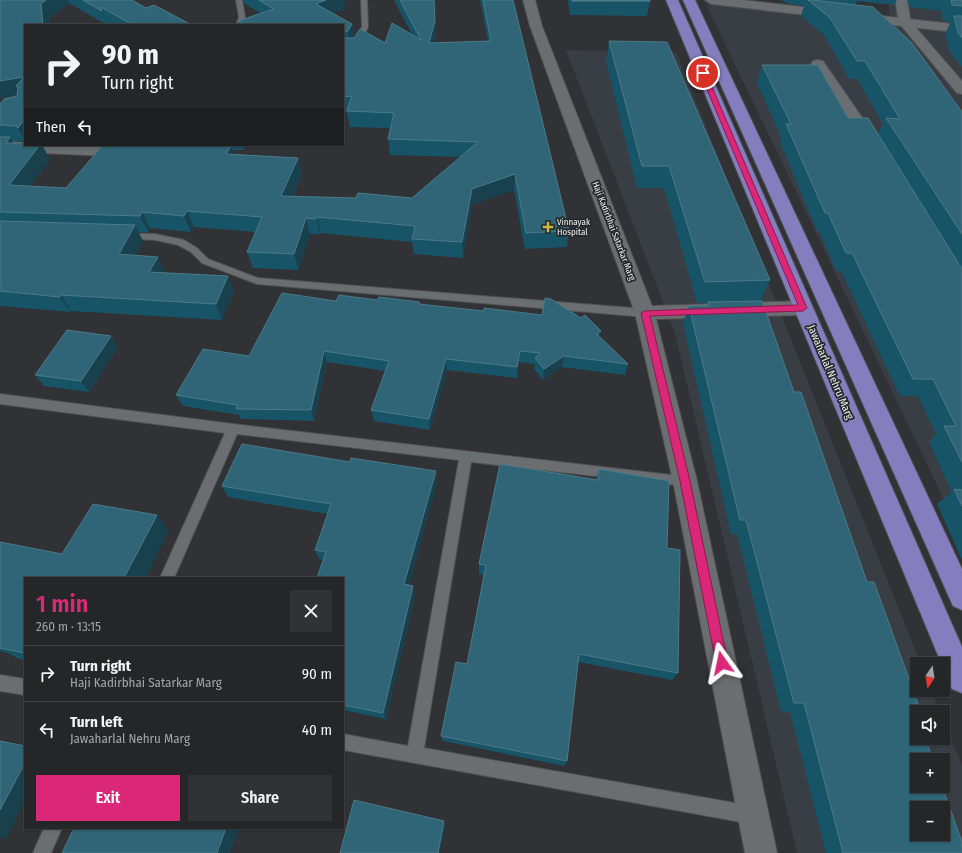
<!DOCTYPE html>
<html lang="en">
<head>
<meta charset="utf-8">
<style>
	:root { --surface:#242628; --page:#303234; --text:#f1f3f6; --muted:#a3a5a8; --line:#414345; --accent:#db2777 }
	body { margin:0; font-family:"Fira Sans Condensed",sans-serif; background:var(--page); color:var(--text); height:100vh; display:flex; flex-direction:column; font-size:15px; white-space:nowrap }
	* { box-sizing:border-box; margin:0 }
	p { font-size:13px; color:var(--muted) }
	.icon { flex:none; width:22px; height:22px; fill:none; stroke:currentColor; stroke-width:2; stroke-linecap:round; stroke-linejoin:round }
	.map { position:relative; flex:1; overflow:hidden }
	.panel { position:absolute; left:24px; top:577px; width:320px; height:252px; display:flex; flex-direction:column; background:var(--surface); border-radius:0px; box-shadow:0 1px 3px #0004,0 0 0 1px var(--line) }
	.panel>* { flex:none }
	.top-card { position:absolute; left:24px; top:24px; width:320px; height:122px; border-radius:0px; box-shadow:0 1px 3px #0004,0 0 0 1px var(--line); background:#242628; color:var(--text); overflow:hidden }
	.needle { width:26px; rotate:192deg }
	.tools { position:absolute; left:910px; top:657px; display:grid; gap:8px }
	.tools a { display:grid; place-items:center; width:40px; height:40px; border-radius:0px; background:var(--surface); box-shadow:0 1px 3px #0004,0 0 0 1px var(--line); font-size:20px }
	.pin { position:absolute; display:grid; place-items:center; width:34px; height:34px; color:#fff; margin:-17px; border:2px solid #fff; border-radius:50%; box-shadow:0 1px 4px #0007 }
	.me { position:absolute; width:44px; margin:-22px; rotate:348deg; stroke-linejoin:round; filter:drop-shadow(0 0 3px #0008) }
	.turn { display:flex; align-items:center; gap:14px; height:84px; padding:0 12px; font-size:18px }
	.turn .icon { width:52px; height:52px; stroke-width:2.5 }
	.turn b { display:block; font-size:28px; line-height:34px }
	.then { display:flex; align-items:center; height:38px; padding:0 12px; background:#0003; gap:8px; font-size:15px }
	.round { display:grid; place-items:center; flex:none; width:42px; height:42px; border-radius:0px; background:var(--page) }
	.headline { display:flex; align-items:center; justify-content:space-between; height:68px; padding:0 12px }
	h1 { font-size:24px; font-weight:600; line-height:30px; color:var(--accent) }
	.action { display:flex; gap:8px; margin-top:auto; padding:8px 12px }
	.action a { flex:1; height:46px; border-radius:0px; background:var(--accent); color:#fff; font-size:16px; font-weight:600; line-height:46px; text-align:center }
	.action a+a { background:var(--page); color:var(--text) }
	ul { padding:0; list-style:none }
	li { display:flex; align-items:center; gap:12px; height:56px; padding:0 12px; border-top:1px solid var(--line) }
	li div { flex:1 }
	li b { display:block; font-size:15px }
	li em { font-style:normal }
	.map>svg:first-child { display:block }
</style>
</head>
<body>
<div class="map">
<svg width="962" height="853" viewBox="0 0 962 853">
	<rect width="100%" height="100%" fill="#303235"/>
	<g fill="#393e45" fill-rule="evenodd">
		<polygon points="704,0 750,0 890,16 888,0 962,0 962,537"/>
		<path d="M566,50L676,52L921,664H917V690H931L940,712H917V738H943V719L962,766V853H797L675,333ZM917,760H943V786H917ZM917,808H943V834H917Z"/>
	</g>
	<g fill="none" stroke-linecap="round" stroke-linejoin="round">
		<g stroke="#4f5153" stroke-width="2">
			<g id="service">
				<polygon points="236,0 242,0 245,17 242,25 236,25 239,17"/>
				<polygon points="361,0 367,0 368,27 356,52 343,52 343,48 351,48 362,27"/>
				<polygon points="124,233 155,234 184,240 197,248 208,259 258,278 645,309 650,313 645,317 257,284 202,263 191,252 178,245 155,240 121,238 119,236"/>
				<polygon points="0,394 233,424 689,477 691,481 689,485 685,486 471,462 424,748 752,806 758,809 761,815 758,821 752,824 343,750 343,734 408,746 459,460 237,434 174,578 160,578 225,433 0,404"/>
				<polygon points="0,675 25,679 25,695 0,691"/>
				<polygon points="44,828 62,828 51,853 33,853"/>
			</g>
		</g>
		<g stroke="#4f5153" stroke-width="2">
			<g id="minor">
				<polygon points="523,0 535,0 542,26 652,306 803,301 810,303 813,308 810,313 803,315 656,319 697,481 777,853 745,853 673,481 635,313 530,26"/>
				<polygon points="895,0 907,0 911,22 962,81 962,94 957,93 899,23"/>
				<polygon points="818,60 823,61 879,142 876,145 866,145 863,142 811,64 813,61"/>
				<polygon points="0,141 25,143 25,145 128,147 133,149 136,152 133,155 128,157 0,151"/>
			</g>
		</g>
		<g stroke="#4f5153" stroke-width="2">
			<polygon id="tertiary" points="705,0 742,0 962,25 962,33 711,4"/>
		</g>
		<g stroke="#4f5153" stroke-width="2">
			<g id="primary">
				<polygon points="666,0 678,0 962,647 962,693 952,689"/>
				<polygon points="683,0 695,0 962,569 962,610 953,606"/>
			</g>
		</g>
		<use href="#service" fill="#6b6e71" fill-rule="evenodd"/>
		<use href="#minor" fill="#6b6e71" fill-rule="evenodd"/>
		<use href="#tertiary" fill="#6b6e71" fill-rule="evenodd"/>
		<use href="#primary" fill="#847dbe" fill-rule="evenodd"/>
	</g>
	<g fill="#185467">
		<polygon points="0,0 132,0 146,8 154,5 192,25 113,25 107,22 108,25 107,25 69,3 49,18 49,25 25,25 25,141 12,141 13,143 25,143 25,145 42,145 50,160 30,186 66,188 103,145 247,145 244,150 232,150 234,154 298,158 302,174 293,196 356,198 358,193 412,198 460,157 390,155 388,139 390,128 350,127 347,113 343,113 343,25 240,25 238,21 260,13 244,3 243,0 344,0 345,9 333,13 352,24 354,38 360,29 385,43 392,23 412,34 395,2 395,0 435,0 436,36 434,43 488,41 480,0 513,0 569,231 567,247 525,249 514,190 472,205 463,258 414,254 412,242 321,233 320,234 310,234 298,270 253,268 247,252 255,232 194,227 191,232 150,228 148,232 138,232 143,241 135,256 158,257 165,273 228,276 234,292 222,320 71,311 71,312 0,306 0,104 4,99 17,96 17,95 0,98"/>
		<polygon points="568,0 650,0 650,1 647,16 570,15"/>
		<polygon points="781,0 897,0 894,5 857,1 856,5 962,112 962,560 937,504 952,492 929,442 936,434 918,396 900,396 841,271 836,271 819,231 817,231 780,142 781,137 757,82 762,65 848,118 878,134 883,124 857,79 849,79 824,35 801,16 804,6 786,3"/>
		<polygon points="907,0 962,0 962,67 949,51 945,33 951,22 943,21 941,11 910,7"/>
		<polygon points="609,41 770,280 760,301 794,392 867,582 918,704 914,706 962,853 826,853 790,712 781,711 737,534 731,534 683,323 689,306 707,306 708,303 697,303 664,188 637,188 606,62"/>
		<polygon points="377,300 419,302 420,304 600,337 628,364 625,375 562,367 543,380 534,369 535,364 519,362 517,378 447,370 430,430 374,421 371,410 386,371 327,362 314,421 241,419 239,415 183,406 176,395 249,356 336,301"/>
		<polygon points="118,347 89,392 44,386 35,375"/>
		<polygon points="599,469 667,548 678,673 672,680 578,662 567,761 564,766 443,741 441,736 467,664 484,575 479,574 479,564 596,479"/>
		<polygon points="437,482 409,585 415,595 386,719 343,710 343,578 323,560 319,559 315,550 328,514 228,497 222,486"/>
		<polygon points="169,530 25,578 25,660 19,659 8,653 0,651 0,542 62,554"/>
	</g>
	<g fill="#18404d">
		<polygon points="46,0 68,0 69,3 49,18 49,25 43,25 41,4"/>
		<polygon points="326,0 344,0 345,9 319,18 316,4"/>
		<polygon points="435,0 436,36 430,58 429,43"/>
		<polygon points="101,7 107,22 108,25 102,11"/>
		<polygon points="352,24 354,39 350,46 348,31"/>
		<polygon points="24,77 16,86 21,94 0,98 0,81"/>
		<polygon points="25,119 25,140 18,128"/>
		<polygon points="10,137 19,153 6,143"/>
		<polygon points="40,145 42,145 50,160 19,201 9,185"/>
		<polygon points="243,145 247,145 244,150"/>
		<polygon points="231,146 236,162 226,154"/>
		<polygon points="298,158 302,174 286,212 281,196"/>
		<polygon points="515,174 514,190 472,205 463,258 462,242 472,189"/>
		<polygon points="187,211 194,227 191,232 184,216"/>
		<polygon points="142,212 150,228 148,232 140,216"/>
		<polygon points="317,217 321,233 320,234 316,219"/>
		<polygon points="306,218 310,234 298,270 294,254"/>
		<polygon points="135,225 143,241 127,270 119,254"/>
		<polygon points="158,257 166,273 149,272"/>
		<polygon points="228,276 234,292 222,320 216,304"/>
		<polygon points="61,295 71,311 71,312 60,297"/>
		<polygon points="601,331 599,342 597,334"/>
		<polygon points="111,336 118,347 89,392 81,381"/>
		<polygon points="324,351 327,362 314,421 311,410"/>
		<polygon points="520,351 519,362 517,378 517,367"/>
		<polygon points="564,356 562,367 543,380 544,369"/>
		<polygon points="446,359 447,370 430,430 429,419"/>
		<polygon points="436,471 437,482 407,593 404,584"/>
		<polygon points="157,515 169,530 146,578 124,578"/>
		<polygon points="413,586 415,595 386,719 383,713"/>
		<polygon points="25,763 25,801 6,839 0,838 0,810"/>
		<polygon points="444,821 446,825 440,853 438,853"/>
		<polygon points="226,828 239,828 230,853 217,853"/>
	</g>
	<g fill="#2f6576" stroke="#4c7a88" fill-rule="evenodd">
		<polygon points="0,0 46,0 41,4 43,25 25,25 25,119 18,128 16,126 0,125 0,104 4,99 17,96 18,87 16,86 24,77 0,81"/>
		<polygon points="83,0 132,0 146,8 154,5 192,25 133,25 101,7 102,11"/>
		<polygon points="259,0 326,0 316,4 352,24 348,31 343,32 343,25 245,25 238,21 274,9"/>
		<polygon points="400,0 434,0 435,21 429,43 491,41 483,0 513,0 569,231 526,233 515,174 472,189 462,242 412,239 415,226 317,217 316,219 306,218 294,254 247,252 262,217 187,211 184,216 142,212 140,216 0,212 0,137 10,137 6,143 25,143 25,145 40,145 9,185 66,188 103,145 197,145 231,146 226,154 298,158 281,196 356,198 358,193 412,198 478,142 388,139 394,113 347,111 352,96 343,97 343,38 354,38 360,29 385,43 392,23 421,40"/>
		<rect x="572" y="0" width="78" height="1"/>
		<polygon points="808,0 813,0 873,7 912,43 962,112 962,234 886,118 900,119 865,61 857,61 830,18"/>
		<polygon points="951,0 962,0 962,6 952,5"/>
		<polygon points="954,16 962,16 962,38 958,33"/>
		<polygon points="609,41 667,42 770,280 705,282 669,166 642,166"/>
		<polygon points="762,65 818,65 848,118 868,118 962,269 962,462 944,426 956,426 933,379 913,379 852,253 846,253 828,213 825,213 786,124 791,124"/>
		<polygon points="0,221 135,225 119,254 158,257 149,272 228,276 216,304 61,295 60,297 0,291 0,282 3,280 0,280"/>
		<polygon points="282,293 336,301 339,295 377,300 379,297 419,302 419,304 484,311 484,308 542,315 545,298 551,299 581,318 585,315 601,331 597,334 628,364 564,356 544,369 535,358 540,353 520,351 517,367 446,359 429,419 371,410 389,361 324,351 311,410 236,409 237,405 176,395 203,349 249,356"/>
		<path d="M762,301L794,392H801L867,582H874L918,704H913L917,716V738H925L933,760H917V786H942L962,842V853H843L804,703H794L746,520H740L689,306H709L708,302ZM917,808H943V834H917Z"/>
		<polygon points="67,330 111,336 81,381 35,375"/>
		<polygon points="242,444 350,462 351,458 436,471 404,584 413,586 383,713 343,705 343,578 317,578 326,552 315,550 331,504 222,486"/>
		<polygon points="500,464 598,480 599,469 669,481 667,548 680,550 678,673 579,654 567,761 441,736 456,662 467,664 486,565 479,564"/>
		<polygon points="954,489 962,490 962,506"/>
		<polygon points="93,504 157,515 124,578 25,578 25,653 0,648 0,645 1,644 0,644 0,542 62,554"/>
		<polygon points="0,741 25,746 25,763 0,810"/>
		<polygon points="354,800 444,821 438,853 340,853"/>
		<polygon points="74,828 226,828 217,853 62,853"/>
	</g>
	<polygon fill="#db2777" stroke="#8e194d" points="703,72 706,73 807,308 803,311 650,316 690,481 728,663 726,667 722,669 718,667 716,663 680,481 641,313 645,311 798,305 700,73"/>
	<path fill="#cbba39" stroke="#26282b" stroke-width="1.5" d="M546 221h4v4h4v4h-4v4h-4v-4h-4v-4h4z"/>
	<g text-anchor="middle" stroke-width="3.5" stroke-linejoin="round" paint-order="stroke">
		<g font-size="9" fill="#ebedee" stroke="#26282b" text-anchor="start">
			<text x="557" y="225">Vinnayak<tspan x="557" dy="10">Hospital</tspan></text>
		</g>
		<g font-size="9" fill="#ebedee" stroke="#26282b">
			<text transform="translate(614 231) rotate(69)" y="3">Haji Kadirbhai Satarkar Marg</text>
		</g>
		<g font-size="11" fill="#ebedee" stroke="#26282b">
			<text transform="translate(831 372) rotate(67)" y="4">Jawaharlal Nehru Marg</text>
		</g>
	</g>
</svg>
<div class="tools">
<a><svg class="needle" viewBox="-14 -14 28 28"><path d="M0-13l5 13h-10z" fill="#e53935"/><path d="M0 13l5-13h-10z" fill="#a3a5a8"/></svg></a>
<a><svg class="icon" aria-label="sound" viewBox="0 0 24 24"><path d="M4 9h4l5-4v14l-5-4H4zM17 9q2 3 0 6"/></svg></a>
<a>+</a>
<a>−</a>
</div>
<div class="pin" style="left:703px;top:73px;background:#d93025"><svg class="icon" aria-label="arrive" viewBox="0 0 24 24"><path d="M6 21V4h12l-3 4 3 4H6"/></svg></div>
<svg class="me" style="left:722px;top:663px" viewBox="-20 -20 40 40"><path d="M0-17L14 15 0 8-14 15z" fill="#db2777" stroke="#fff" stroke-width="4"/></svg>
<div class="top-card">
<div class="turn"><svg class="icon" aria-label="right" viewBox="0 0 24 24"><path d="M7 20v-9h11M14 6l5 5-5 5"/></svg><div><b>90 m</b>Turn right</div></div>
<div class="then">Then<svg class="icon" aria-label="left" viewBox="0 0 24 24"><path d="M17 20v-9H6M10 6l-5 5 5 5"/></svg></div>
</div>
<section class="panel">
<div class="headline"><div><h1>1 min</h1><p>260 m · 13:15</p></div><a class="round"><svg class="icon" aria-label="close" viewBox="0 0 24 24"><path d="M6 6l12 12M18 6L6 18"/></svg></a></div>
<ul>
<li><svg class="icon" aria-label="right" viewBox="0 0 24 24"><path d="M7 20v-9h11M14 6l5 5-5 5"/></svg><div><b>Turn right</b><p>Haji Kadirbhai Satarkar Marg</p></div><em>90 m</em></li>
<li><svg class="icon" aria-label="left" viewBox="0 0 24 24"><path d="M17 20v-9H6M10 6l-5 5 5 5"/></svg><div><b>Turn left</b><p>Jawaharlal Nehru Marg</p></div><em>40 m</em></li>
</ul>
<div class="action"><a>Exit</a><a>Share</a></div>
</section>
</div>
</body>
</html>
